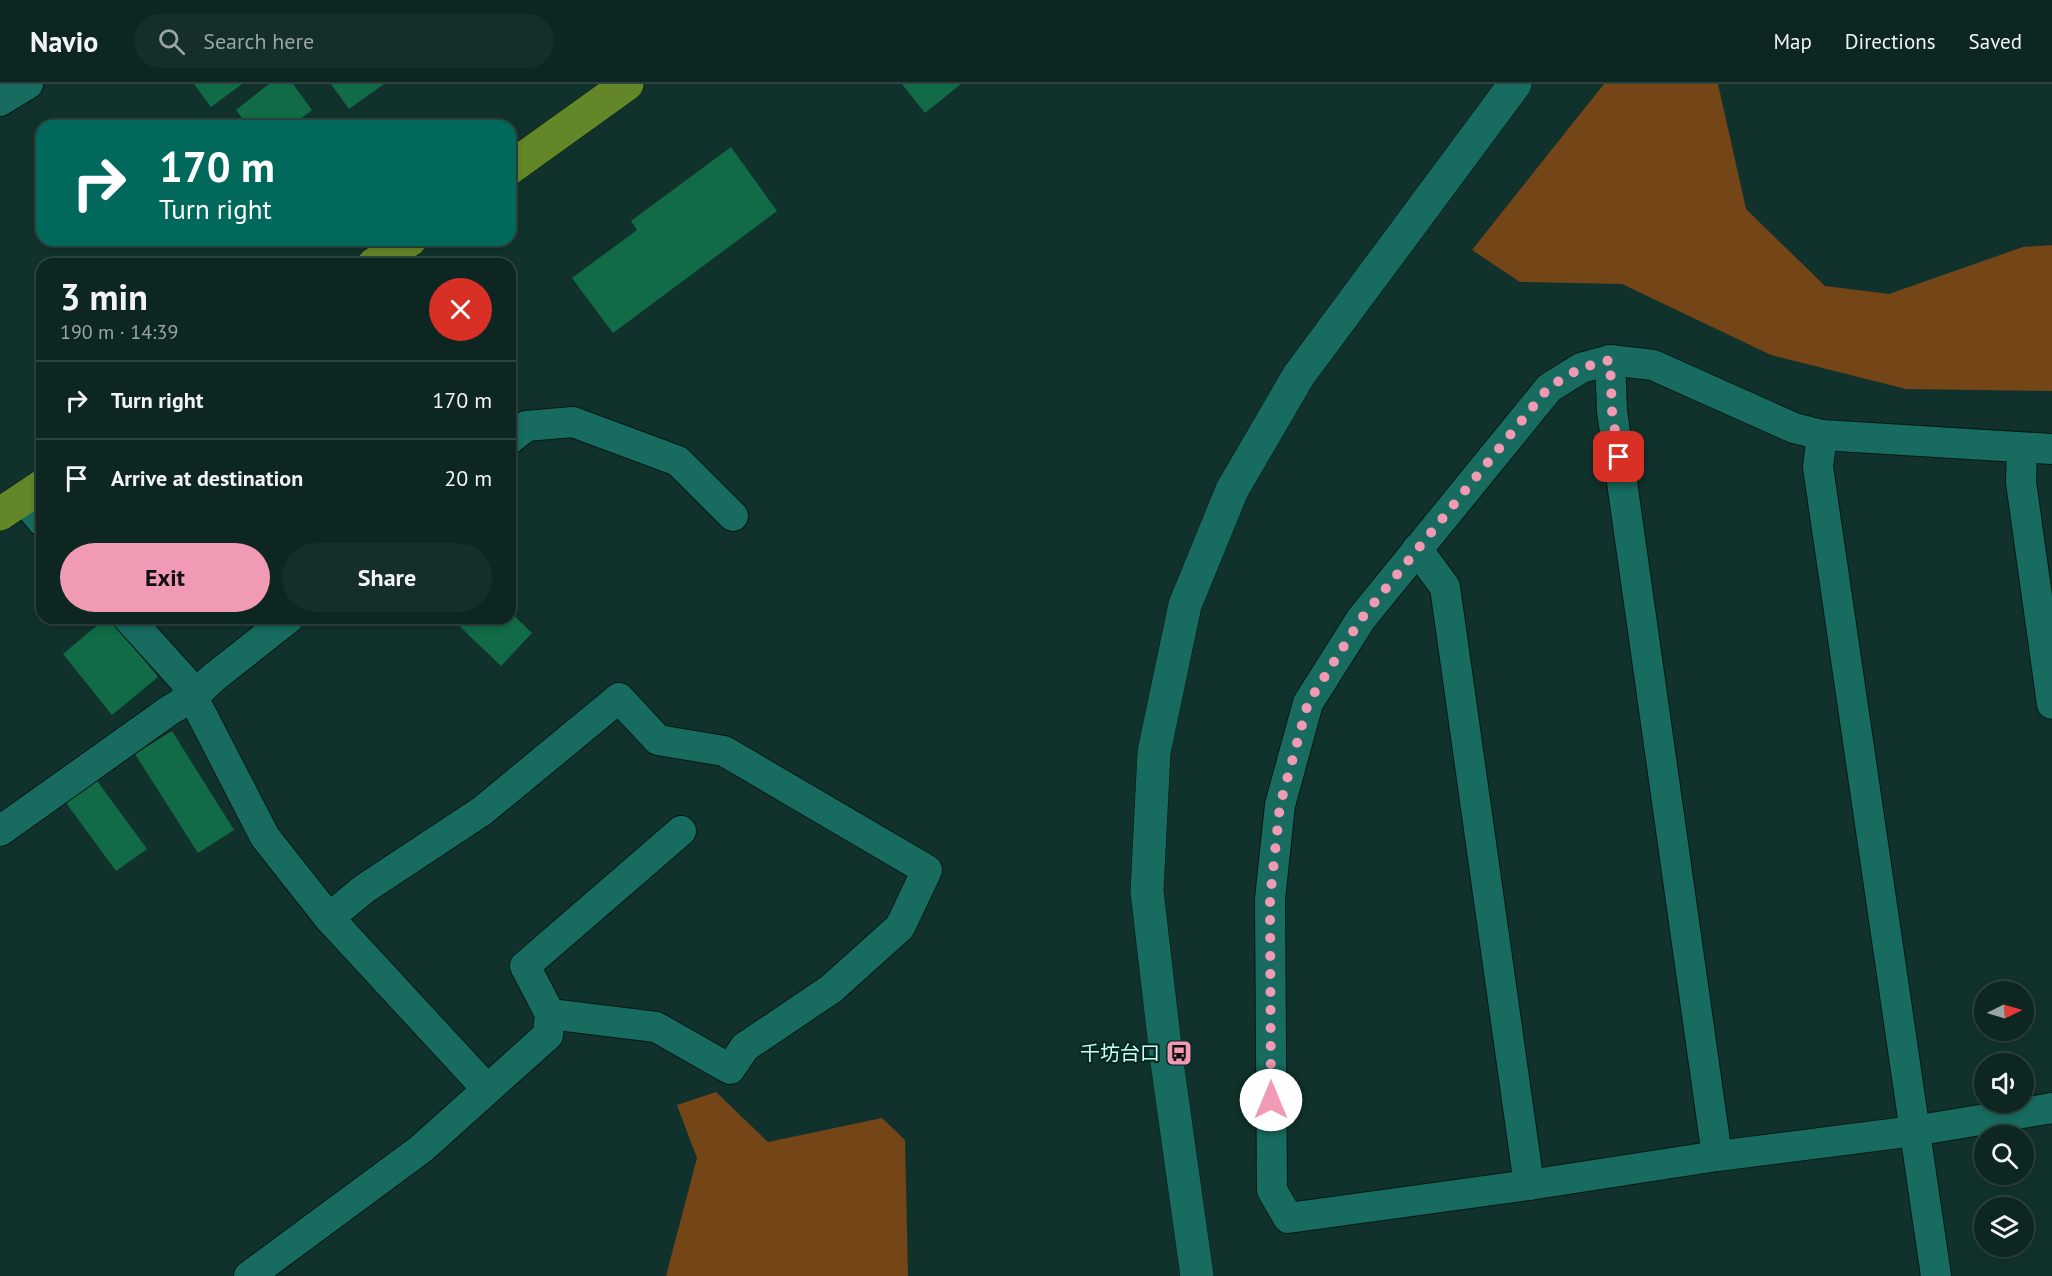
<!DOCTYPE html>
<html lang="en">
<head>
<meta charset="utf-8">
<style>
	:root { --surface:#0d2621; --page:#162e2a; --text:#f1f3f6; --muted:#9aa5a5; --line:#2d433f; --accent:#f19ab3 }
	body { margin:0; font-family:"PT Sans","Noto Sans JP",sans-serif; background:var(--page); color:var(--text); height:100vh; display:flex; flex-direction:column; font-size:22px; white-space:nowrap }
	* { box-sizing:border-box; margin:0 }
	p { font-size:20px; color:var(--muted) }
	.icon { flex:none; width:33px; height:33px; fill:none; stroke:currentColor; stroke-width:2; stroke-linecap:round; stroke-linejoin:round }
	.map { position:relative; flex:1; overflow:hidden }
	.drawer { position:absolute; left:36px; top:174px; width:480px; height:366px; display:flex; flex-direction:column; background:var(--surface); border-radius:18px; box-shadow:0 3px 9px #0003,0 0 0 2px var(--line) }
	.drawer>* { flex:none }
	.hud { position:absolute; left:36px; top:36px; width:480px; height:126px; border-radius:18px; box-shadow:0 3px 9px #0003,0 0 0 2px var(--line); background:#00695c; color:#fff; overflow:hidden }
	.needle { width:39px; rotate:85deg }
	.buttons { position:absolute; left:1974px; top:897px; display:grid; gap:12px }
	.buttons a { display:grid; place-items:center; width:60px; height:60px; border-radius:50%; background:var(--surface); box-shadow:0 3px 9px #0003,0 0 0 2px var(--line); font-size:30px }
	.pin { position:absolute; display:grid; place-items:center; width:51px; height:51px; color:#fff; margin:-26px; border-radius:12px; box-shadow:0 3px 9px #0006 }
	.me { position:absolute; width:66px; margin:-33px; rotate:0deg; stroke-linejoin:round; filter:drop-shadow(0 0 4px #0008) }
	.turn { display:flex; align-items:center; gap:21px; height:126px; padding:0 24px; font-size:27px }
	.turn .icon { width:78px; height:78px; stroke-width:2.5 }
	.turn b { display:block; font-size:42px; line-height:51px }
	.round { display:grid; place-items:center; flex:none; width:63px; height:63px; border-radius:32px; background:var(--page) }
	.overview { display:flex; align-items:center; justify-content:space-between; height:102px; padding:0 24px }
	h1 { font-size:36px; font-weight:700; line-height:45px }
	.action { display:flex; gap:12px; margin-top:auto; padding:12px 24px }
	.action a { flex:1; height:69px; border-radius:36px; background:var(--accent); color:#111; font-size:24px; font-weight:700; line-height:69px; text-align:center }
	.action a+a { background:var(--page); color:var(--text) }
	ul { padding:0; list-style:none }
	li { display:flex; align-items:center; gap:18px; height:78px; padding:0 24px; border-top:2px solid var(--line) }
	li div { flex:1 }
	li b { display:block; font-size:22px }
	li em { font-style:normal }
	header { display:flex; align-items:center; gap:36px; box-sizing:border-box; height:84px; padding:0 30px; background:var(--surface); border-bottom:2px solid var(--line) }
	header strong { font-size:28px }
	nav { display:flex; gap:33px; margin-inline-start:auto; font-size:21px }
	.search { width:420px; height:54px; background:var(--page); display:flex; align-items:center; gap:15px; box-sizing:border-box; padding:0 21px; border-radius:33px; color:var(--muted); font-size:22px }
	.map>svg:first-child { display:block }
</style>
</head>
<body>
<header>
<strong>Navio</strong>
<div class="search"><svg class="icon" aria-label="search" viewBox="0 0 24 24"><circle cx="10" cy="10" r="6"/><path d="M15 15l6 6"/></svg>Search here</div>
<nav><a>Map</a><a>Directions</a><a>Saved</a></nav>
</header>
<div class="map">
<svg width="2052" height="1192" viewBox="0 0 2052 1192">
	<rect width="100%" height="100%" fill="#11322c"/>
	<g fill="#744517">
		<polygon points="1604,0 1718,0 1746,125 1825,202 1889,210 2023,163 2052,161 2052,307 1906,305 1771,271 1622,200 1520,198 1472,166"/>
		<polygon points="716,1008 768,1058 882,1034 905,1056 908,1192 666,1192 697,1074 677,1021"/>
	</g>
	<g fill="#116b47">
		<polygon points="194,0 242,0 211,23"/>
		<polygon points="269,0 293,0 312,26 291,42 248,42 236,26"/>
		<polygon points="331,0 384,0 349,25"/>
		<polygon points="902,0 961,0 925,29"/>
		<polygon points="232,34 237,42 220,42"/>
		<polygon points="731,63 777,127 613,249 572,194 637,146 631,137"/>
		<polygon points="510,528 532,549 501,582 451,534 510,534"/>
		<polygon points="106,534 110,534 158,593 112,631 63,570"/>
		<polygon points="172,647 234,746 198,769 135,670"/>
		<polygon points="95,694 147,765 116,787 64,716"/>
	</g>
	<g fill="none" stroke-linecap="round" stroke-linejoin="round">
		<g stroke="#001915" stroke-width="32">
			<g id="minor">
				<polyline points="0,17 28,0"/>
				<polyline points="1610,276 1612,327 1717,1072"/>
				<polyline points="1822,351 1818,383 1936,1192"/>
				<polyline points="510,355 526,342 573,338 678,377 733,432"/>
				<polyline points="2022,364 2021,398 2052,620"/>
				<polyline points="2052,365 1822,351 1794,344 1653,281 1610,276 1581,284 1549,304 1361,535 1308,619 1280,721 1270,815 1272,1106 1288,1134 1529,1101 1717,1072 1914,1047 2052,1024"/>
				<polyline points="24,415 42,437"/>
				<polyline points="1417,465 1445,503 1529,1101"/>
				<polyline points="128,534 184,596 265,753 329,834 487,1005"/>
				<polyline points="0,747 170,626 194,612 213,594 289,534"/>
				<polyline points="329,834 364,805 482,727 619,614 658,656 724,667 927,786 900,843 831,905 745,963 730,985 656,943 550,930"/>
				<polyline points="249,1192 421,1065 548,951 550,930 525,882 681,747"/>
			</g>
		</g>
		<g stroke="#001915" stroke-width="34">
			<polyline id="tertiary" points="1197,1192 1166,971 1147,807 1154,668 1185,521 1232,406 1299,291 1515,0"/>
		</g>
		<g stroke="#001915" stroke-width="34">
			<g id="trunk">
				<polyline points="510,84 627,0"/>
				<polyline points="374,180 410,156"/>
				<polyline points="0,430 42,402"/>
			</g>
		</g>
		<use href="#minor" stroke="#176b5f" stroke-width="30"/>
		<use href="#tertiary" stroke="#176b5f" stroke-width="33"/>
		<use href="#trunk" stroke="#638628" stroke-width="33"/>
	</g>
	<g fill="none" stroke-linecap="round" stroke-linejoin="round">
		<polyline stroke="#f19ab3" stroke-width="10" stroke-dasharray="0 18" points="1271,1016 1270,815 1280,721 1308,619 1361,535 1549,303 1581,284 1610,276 1612,327 1619,373"/>
	</g>
	<defs>
		<g id="bus-square" transform="scale(1.35)"><rect x="-9" y="-9" width="18" height="18" rx="4" fill="#f19ab3" stroke="#062822"/><path d="M-5-6H5V4H4V6H2V4H-2V6H-4V4H-5ZM-3.5-4V0h7V-4ZM-3.5 1.2v1.5H-2V1.2ZM2 1.2v1.5H3.5V1.2Z" fill="#111"/></g>
	</defs>
	<g fill-rule="evenodd">
		<use href="#bus-square" x="1179" y="969"/>
	</g>
	<g text-anchor="middle" stroke-width="4.5" stroke-linejoin="round" paint-order="stroke">
		<g font-size="20" fill="#cffdf3" stroke="#062822" text-anchor="end">
			<text x="1160" y="976">千坊台口</text>
		</g>
	</g>
</svg>
<div class="buttons">
<a><svg class="needle" viewBox="-14 -14 28 28"><path d="M0-13l5 13h-10z" fill="#e53935"/><path d="M0 13l5-13h-10z" fill="#9aa5a5"/></svg></a>
<a><svg class="icon" aria-label="sound" viewBox="0 0 24 24"><path d="M4 9h4l5-4v14l-5-4H4zM17 9q2 3 0 6"/></svg></a>
<a><svg class="icon" aria-label="search" viewBox="0 0 24 24"><circle cx="10" cy="10" r="6"/><path d="M15 15l6 6"/></svg></a>
<a><svg class="icon" aria-label="layers" viewBox="0 0 24 24"><path d="M12 4l9 5-9 5-9-5zM3 14l9 5 9-5"/></svg></a>
</div>
<div class="pin" style="left:1619px;top:373px;background:#d93025"><svg class="icon" aria-label="arrive" viewBox="0 0 24 24"><path d="M6 21V4h12l-3 4 3 4H6"/></svg></div>
<svg class="me" style="left:1271px;top:1016px" viewBox="-20 -20 40 40"><circle r="19" fill="#fff"/><path d="M0-13L10 11 0 6-10 11z" fill="#f19ab3"/></svg>
<div class="hud">
<div class="turn"><svg class="icon" aria-label="right" viewBox="0 0 24 24"><path d="M7 20v-9h11M14 6l5 5-5 5"/></svg><div><b>170 m</b>Turn right</div></div>
</div>
<section class="drawer">
<div class="overview"><div><h1>3 min</h1><p>190 m · 14:39</p></div><a class="round" style="background:#d93025;color:#fff"><svg class="icon" aria-label="close" viewBox="0 0 24 24"><path d="M6 6l12 12M18 6L6 18"/></svg></a></div>
<ul>
<li><svg class="icon" aria-label="right" viewBox="0 0 24 24"><path d="M7 20v-9h11M14 6l5 5-5 5"/></svg><div><b>Turn right</b></div><em>170 m</em></li>
<li><svg class="icon" aria-label="arrive" viewBox="0 0 24 24"><path d="M6 21V4h12l-3 4 3 4H6"/></svg><div><b>Arrive at destination</b></div><em>20 m</em></li>
</ul>
<div class="action"><a>Exit</a><a>Share</a></div>
</section>
</div>
</body>
</html>
